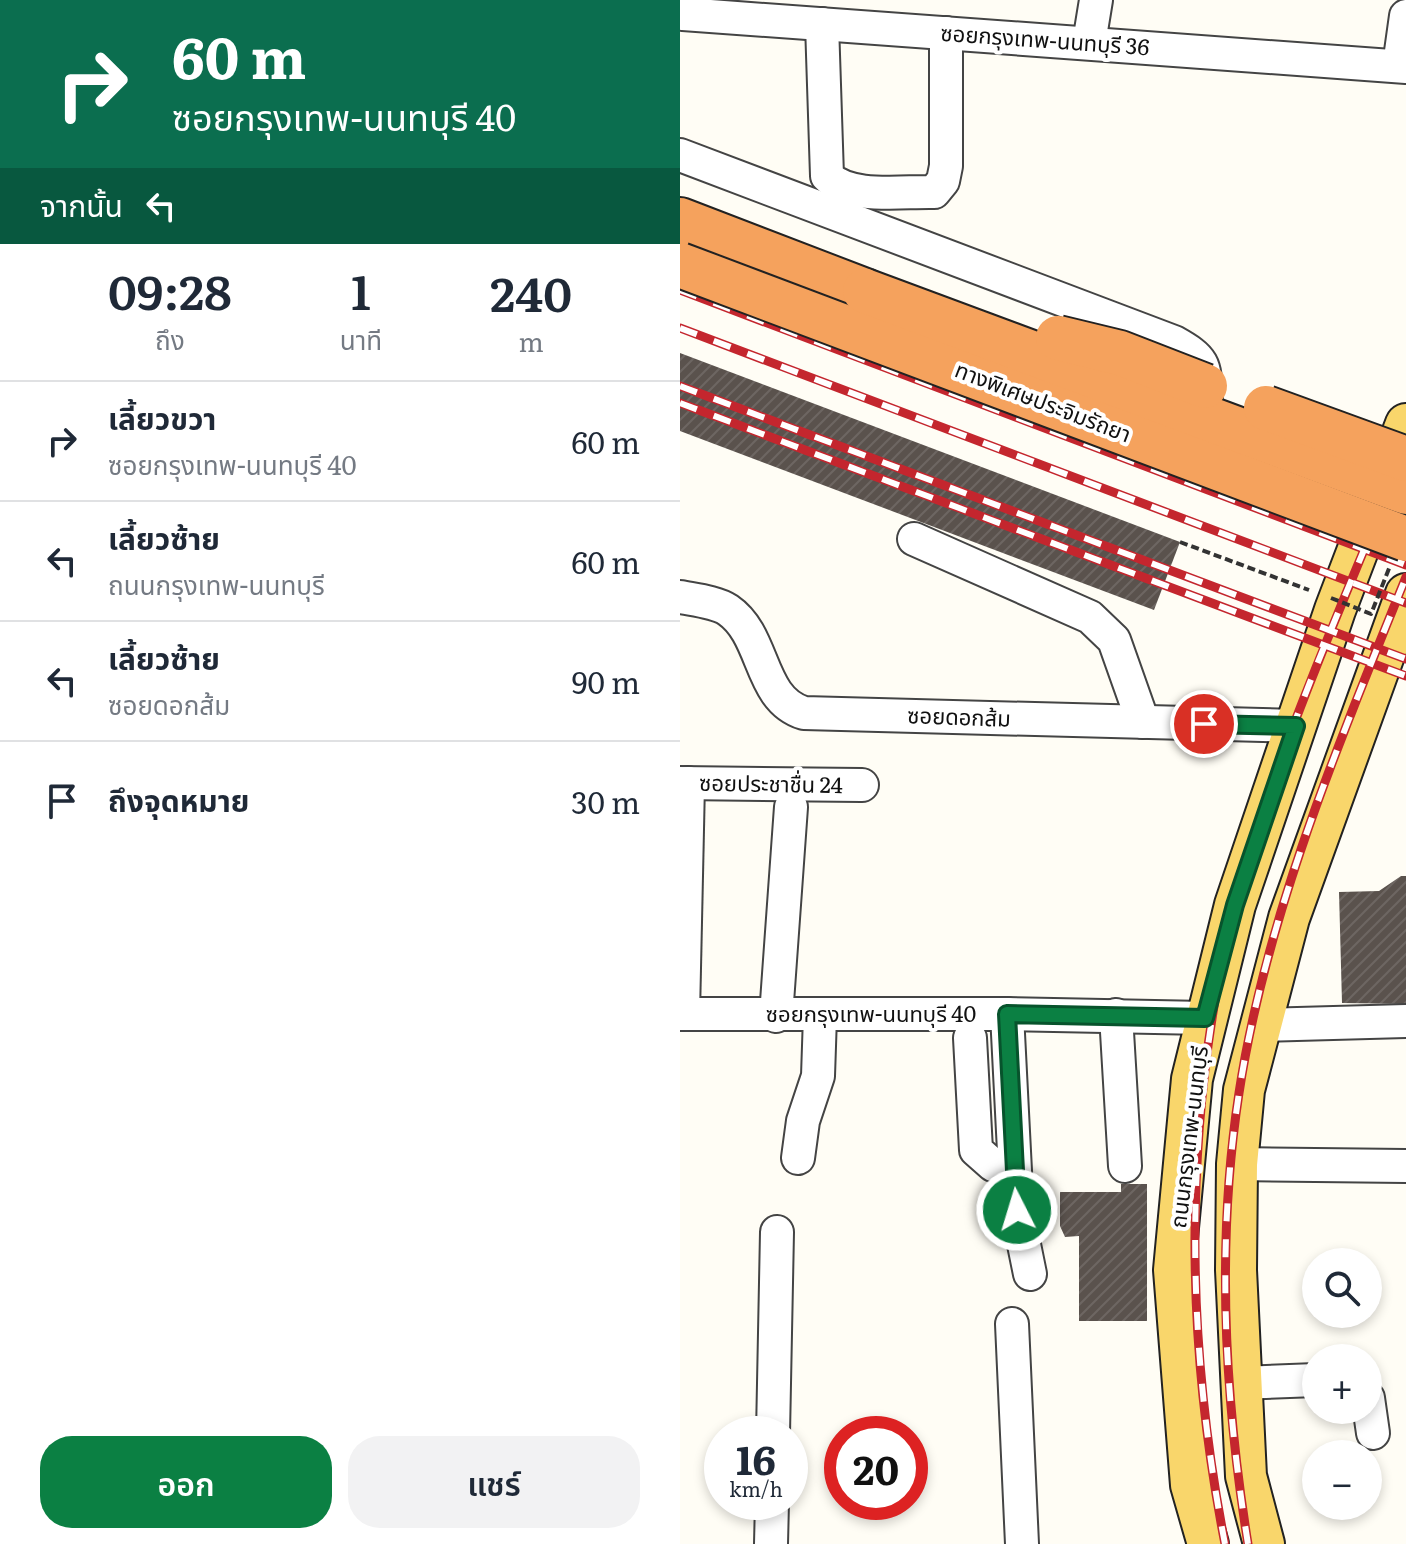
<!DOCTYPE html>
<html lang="th">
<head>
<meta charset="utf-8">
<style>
	:root { --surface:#fff; --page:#f2f2f3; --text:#1f2937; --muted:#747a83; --line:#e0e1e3; --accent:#0b8043 }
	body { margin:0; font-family:Literata,"Noto Sans Thai",serif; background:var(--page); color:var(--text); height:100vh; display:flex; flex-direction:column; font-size:30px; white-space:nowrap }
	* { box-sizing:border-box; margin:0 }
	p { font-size:26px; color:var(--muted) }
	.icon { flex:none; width:44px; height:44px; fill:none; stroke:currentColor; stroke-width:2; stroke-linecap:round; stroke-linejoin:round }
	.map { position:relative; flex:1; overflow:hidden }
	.side { display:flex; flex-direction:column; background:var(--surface); width:680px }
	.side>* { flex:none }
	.guide { background:#0b6e4f; color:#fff; overflow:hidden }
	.fabs { position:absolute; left:622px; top:1248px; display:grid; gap:16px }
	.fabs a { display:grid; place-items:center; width:80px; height:80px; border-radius:50%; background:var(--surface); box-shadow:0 4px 12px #0003; font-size:40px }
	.speed { position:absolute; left:24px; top:1416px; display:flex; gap:16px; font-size:40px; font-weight:700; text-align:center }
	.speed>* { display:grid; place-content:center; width:104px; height:104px; border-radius:50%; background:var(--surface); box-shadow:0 4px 12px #0003; line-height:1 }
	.speed small { font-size:20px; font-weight:400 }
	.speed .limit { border:12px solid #d22; background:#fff; color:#111 }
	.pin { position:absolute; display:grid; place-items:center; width:68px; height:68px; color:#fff; margin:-34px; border:4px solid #fff; border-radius:50%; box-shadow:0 2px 8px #0007 }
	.me { position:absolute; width:88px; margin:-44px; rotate:355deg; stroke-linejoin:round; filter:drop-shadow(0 0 6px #0008) }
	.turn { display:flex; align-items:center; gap:28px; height:168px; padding:0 40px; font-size:36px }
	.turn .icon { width:104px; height:104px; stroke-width:2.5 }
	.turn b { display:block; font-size:56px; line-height:68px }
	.then { display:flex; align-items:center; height:76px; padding:0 40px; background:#0003; gap:16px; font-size:30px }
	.eta { display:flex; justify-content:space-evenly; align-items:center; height:136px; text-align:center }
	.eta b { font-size:48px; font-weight:600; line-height:56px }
	.action { display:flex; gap:16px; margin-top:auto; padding:16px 40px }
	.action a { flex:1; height:92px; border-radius:32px; background:var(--accent); color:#fff; font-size:32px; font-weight:600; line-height:92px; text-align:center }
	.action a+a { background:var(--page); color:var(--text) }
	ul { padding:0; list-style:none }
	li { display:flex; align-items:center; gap:24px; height:120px; padding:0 40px; border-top:2px solid var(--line) }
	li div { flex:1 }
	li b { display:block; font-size:30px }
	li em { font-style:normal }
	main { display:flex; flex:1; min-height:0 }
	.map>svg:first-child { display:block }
</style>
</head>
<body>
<main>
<section class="side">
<div class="guide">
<div class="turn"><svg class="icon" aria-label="right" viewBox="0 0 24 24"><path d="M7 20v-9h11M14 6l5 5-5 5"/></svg><div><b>60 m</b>ซอยกรุงเทพ-นนทบุรี 40</div></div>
<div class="then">จากนั้น<svg class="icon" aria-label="left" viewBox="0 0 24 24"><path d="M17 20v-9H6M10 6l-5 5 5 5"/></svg></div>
</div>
<div class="eta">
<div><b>09:28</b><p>ถึง</p></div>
<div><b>1</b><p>นาที</p></div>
<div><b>240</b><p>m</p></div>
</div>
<ul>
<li><svg class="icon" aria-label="right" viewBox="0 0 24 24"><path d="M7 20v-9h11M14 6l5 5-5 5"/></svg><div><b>เลี้ยวขวา</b><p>ซอยกรุงเทพ-นนทบุรี 40</p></div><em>60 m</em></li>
<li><svg class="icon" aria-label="left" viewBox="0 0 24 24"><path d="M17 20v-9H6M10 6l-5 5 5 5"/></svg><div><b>เลี้ยวซ้าย</b><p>ถนนกรุงเทพ-นนทบุรี</p></div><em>60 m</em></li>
<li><svg class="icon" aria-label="left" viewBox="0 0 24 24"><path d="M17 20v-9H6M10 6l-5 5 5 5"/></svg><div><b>เลี้ยวซ้าย</b><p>ซอยดอกส้ม</p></div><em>90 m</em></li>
<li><svg class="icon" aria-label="arrive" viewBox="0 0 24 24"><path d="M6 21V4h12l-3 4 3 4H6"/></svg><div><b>ถึงจุดหมาย</b></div><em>30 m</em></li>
</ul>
<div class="action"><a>ออก</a><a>แชร์</a></div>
</section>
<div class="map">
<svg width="726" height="1544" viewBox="0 0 726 1544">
	<defs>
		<pattern id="building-hatch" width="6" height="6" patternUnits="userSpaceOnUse" patternTransform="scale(2)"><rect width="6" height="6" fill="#5a524d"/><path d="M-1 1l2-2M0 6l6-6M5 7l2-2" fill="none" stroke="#6d6662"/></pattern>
	</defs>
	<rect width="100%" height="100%" fill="#fffdf5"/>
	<g fill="url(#building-hatch)">
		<polygon points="0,353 500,542 474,610 0,431"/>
		<polygon points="721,876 726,876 726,1004 662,1003 659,892 699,891"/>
		<polygon points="441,1184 467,1184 467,1321 399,1321 399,1236 385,1237 380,1226 380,1192 441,1192"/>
	</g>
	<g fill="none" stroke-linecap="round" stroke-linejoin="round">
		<g stroke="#444" stroke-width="36">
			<g id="minor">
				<polyline points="3,14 726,67"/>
				<path d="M142,24L147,176C170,200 222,191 254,192L263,181L266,166V33"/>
				<polyline points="409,43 416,0"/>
				<polyline points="719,66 726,16"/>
				<path d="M0,155L494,342C524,359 525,363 526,397"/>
				<polyline points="234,539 410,617 434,640 463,722"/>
				<path d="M0,597C15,600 36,602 48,610C86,636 78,699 124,713L616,726"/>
				<polyline points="0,783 182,785"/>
				<polyline points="0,1014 327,1014 525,1018"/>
				<polyline points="3,1014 8,783"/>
				<polyline points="327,1014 337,1210 350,1274"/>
				<polyline points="436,1015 445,1166"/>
				<polyline points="96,1016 111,807"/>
				<polyline points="581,1025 726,1021"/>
				<polyline points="290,1038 296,1150 313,1165 333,1167"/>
				<polyline points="118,1158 123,1121 138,1076 140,1016"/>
				<polyline points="557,1164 726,1166"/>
				<polyline points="332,1324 342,1544"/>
				<polyline points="561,1383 636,1380"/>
				<polyline points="688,1398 693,1433"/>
				<polyline points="93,1434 97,1232"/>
				<polyline points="91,1544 92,1502"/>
			</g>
		</g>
		<g stroke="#222" stroke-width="44">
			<g id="major">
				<polyline points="528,1544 511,1485 494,1270 512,1079 555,905 655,610 726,424"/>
				<polyline points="584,1544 566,1476 556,1270 557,1164 564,1090 609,918 726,594"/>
			</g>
		</g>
		<g stroke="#222" stroke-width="48">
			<polyline id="highway" points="0,220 185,291"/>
		</g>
		<polyline stroke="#333" stroke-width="4" stroke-dasharray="8 4" stroke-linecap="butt" points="500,542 629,590"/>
		<use href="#minor" stroke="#fff" stroke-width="32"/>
		<use href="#major" stroke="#f9d66b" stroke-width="40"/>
		<use href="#highway" stroke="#f5a25d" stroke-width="44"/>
		<g stroke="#c4262e" stroke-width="9">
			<g id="rail">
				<polyline points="0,290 726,565"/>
				<polyline points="0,328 726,603"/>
				<polyline points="0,386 726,659"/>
				<polyline points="0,403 726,676"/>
				<path d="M545,1544C508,1354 504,1158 541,967C575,794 660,612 726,448"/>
				<path d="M568,1544C544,1395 536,1243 559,1093C586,915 659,743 726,577"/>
			</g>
		</g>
		<use href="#rail" stroke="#fff" stroke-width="6" stroke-dasharray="18" stroke-linecap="butt"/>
		<g stroke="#222" stroke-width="48" stroke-linecap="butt">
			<g id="highway-bridge">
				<polyline points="0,265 726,539"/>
				<polyline points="185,291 726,492"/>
				<polyline points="378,338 440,353 525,386"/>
				<polyline points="586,408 726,459"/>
			</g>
		</g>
		<polyline stroke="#333" stroke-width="4" stroke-dasharray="8 4" stroke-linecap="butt" points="651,598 691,614 710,566"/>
		<use href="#highway-bridge" stroke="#f5a25d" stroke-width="44"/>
	</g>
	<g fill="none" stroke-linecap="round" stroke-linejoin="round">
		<g stroke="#07532c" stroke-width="20">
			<polyline id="route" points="337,1210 327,1014 525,1018 555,905 616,726 524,724"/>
		</g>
		<use href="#route" stroke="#0b8043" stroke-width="14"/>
	</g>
	<g text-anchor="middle" stroke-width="8" stroke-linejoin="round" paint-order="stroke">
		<g font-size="22" fill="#111" stroke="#fff">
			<text transform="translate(365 40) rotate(4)" y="8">ซอยกรุงเทพ-นนทบุรี 36</text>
			<text transform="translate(363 402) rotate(21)" y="8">ทางพิเศษประจิมรัถยา</text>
			<text transform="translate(279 717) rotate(2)" y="8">ซอยดอกส้ม</text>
			<text transform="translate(91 784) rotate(1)" y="8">ซอยประชาชื่น 24</text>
			<text x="191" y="1022">ซอยกรุงเทพ-นนทบุรี 40</text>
			<text transform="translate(509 1137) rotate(-83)" y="8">ถนนกรุงเทพ-นนทบุรี</text>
		</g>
	</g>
</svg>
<div class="fabs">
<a><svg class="icon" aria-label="search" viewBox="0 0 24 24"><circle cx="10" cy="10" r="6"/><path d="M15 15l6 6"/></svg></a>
<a>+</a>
<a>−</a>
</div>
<div class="speed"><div>16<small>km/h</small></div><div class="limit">20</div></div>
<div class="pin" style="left:524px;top:724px;background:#d93025"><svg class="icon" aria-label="arrive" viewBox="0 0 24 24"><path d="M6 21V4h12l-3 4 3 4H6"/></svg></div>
<svg class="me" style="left:337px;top:1210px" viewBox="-20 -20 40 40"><circle r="17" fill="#0b8043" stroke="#fff" stroke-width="3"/><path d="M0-11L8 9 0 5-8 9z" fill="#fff"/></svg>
</div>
</main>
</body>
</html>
